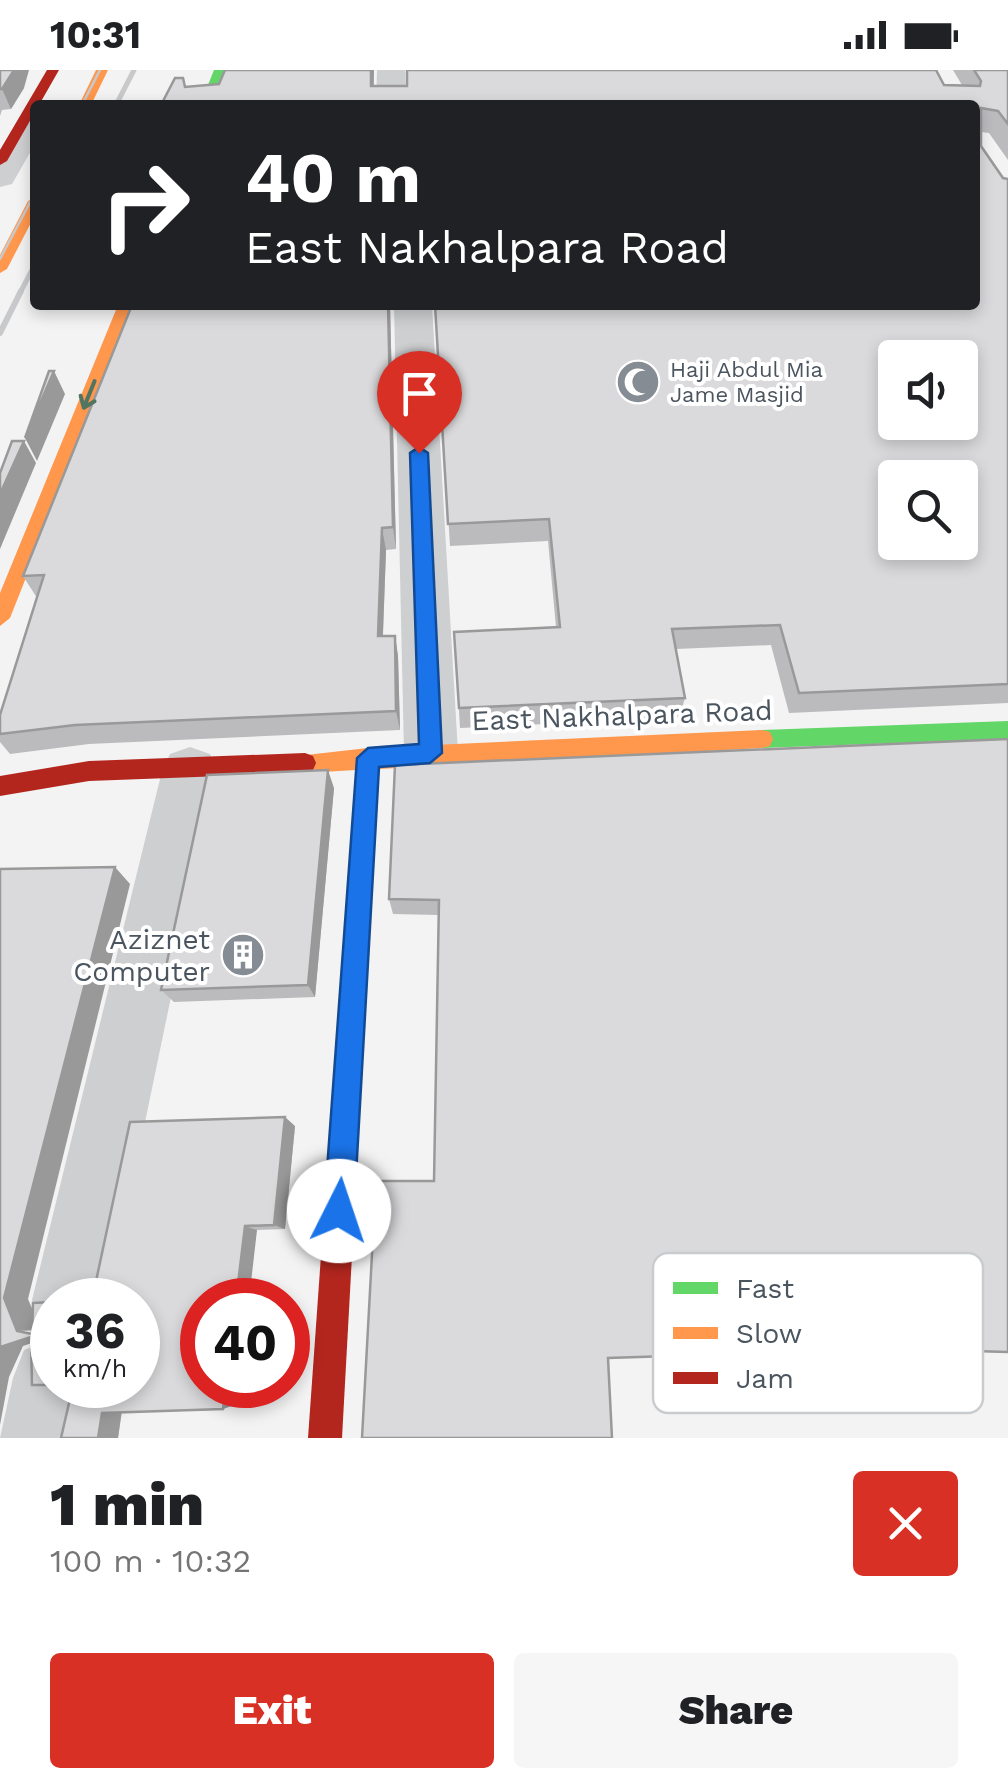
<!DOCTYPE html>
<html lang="en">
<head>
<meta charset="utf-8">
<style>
	:root { --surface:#fff; --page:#f6f6f6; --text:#202124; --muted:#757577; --accent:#d93025 }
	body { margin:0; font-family:"Work Sans",sans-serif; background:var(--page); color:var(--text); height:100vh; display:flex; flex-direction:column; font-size:38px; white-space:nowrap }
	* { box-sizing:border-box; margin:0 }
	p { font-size:32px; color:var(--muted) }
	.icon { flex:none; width:55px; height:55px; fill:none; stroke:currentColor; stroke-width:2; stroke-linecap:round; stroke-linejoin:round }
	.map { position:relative; height:1368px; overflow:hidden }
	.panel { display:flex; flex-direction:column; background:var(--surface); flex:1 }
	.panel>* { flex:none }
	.hud { position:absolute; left:30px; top:30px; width:950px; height:210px; border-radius:10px; box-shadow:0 5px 15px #0003; background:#202124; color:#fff; overflow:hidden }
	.buttons { position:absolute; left:878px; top:270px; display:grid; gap:20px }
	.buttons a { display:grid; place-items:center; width:100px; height:100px; border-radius:10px; background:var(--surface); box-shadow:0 5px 15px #0003; font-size:50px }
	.speed { position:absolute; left:30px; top:1208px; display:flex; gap:20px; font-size:50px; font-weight:700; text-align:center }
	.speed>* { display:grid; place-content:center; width:130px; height:130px; border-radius:50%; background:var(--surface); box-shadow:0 5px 15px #0003; line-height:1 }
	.speed small { font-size:25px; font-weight:400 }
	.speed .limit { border:15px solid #d22; background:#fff; color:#111 }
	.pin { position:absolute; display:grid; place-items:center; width:85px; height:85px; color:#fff; margin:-102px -42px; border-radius:50% 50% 50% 0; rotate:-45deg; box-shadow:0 0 10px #0007 }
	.pin .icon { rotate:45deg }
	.me { position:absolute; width:110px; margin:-55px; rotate:4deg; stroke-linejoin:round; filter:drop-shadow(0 0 8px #0008) }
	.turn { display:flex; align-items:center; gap:35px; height:210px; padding:0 50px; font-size:45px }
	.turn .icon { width:130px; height:130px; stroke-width:2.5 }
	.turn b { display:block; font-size:70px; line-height:85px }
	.round { display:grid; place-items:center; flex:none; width:105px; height:105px; border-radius:10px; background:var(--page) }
	.summary { display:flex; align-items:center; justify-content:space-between; height:170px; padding:0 50px }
	h1 { font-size:60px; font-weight:800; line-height:75px }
	.action { display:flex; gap:20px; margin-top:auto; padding:20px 50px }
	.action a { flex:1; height:115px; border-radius:10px; background:var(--accent); color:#fff; font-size:40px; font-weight:800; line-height:115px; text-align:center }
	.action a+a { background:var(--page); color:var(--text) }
	.status { display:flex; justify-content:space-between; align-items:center; height:70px; padding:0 50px; background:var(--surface); direction:ltr }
	.status svg { height:28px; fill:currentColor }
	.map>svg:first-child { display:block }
</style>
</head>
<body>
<div class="status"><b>10:31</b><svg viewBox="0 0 49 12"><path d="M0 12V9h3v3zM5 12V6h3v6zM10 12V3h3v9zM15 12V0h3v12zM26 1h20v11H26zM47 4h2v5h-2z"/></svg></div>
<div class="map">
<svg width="1008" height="1368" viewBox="0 0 1008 1368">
	<rect width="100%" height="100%" fill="#f4f3f3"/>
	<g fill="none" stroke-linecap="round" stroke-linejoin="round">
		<g fill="#cdcfd1" fill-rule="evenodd">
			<polygon points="377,0 405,0 406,35 376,35"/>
			<polygon points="35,38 35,74 12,114 0,117 0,80 24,41"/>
			<polygon points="394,235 432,235 458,683 450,699 431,706 412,699 404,683"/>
			<polygon points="190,677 210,684 218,701 108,1230 52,1230 52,1261 43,1257 32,1230 162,701 170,684"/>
			<polygon points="52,1269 52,1315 90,1315 80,1368 0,1368 13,1308 24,1280"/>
		</g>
		<g fill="#63d668" fill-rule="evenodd">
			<polygon points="214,0 226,0 212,35 200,35"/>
			<polygon points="1008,651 1008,669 762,678 754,676 751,669 754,662 762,660"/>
		</g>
		<g fill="#ff974d" fill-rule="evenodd">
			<polygon points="96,0 108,0 91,35 79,35"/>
			<polygon points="35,127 35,145 7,199 0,203 0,185 28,131"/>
			<polygon points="118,235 134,235 10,548 0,556 0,523"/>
			<polygon points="762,660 770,662 773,669 770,676 762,678 379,699 362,1003 358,1013 348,1017 338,1013 334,1003 356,700 305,703 297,700 294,693 297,686 368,678"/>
		</g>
		<g fill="#b3261e" fill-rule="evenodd">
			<polygon points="47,0 59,0 39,35 35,35 35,42 7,91 0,95 0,80"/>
			<polygon points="305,683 313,686 316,693 313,700 305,703 89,711 0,726 0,706 89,691"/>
			<polygon points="348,989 358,993 362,1003 342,1368 308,1368 334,1003 338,993"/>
		</g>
		<g stroke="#c8c9cb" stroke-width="2.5">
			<polyline points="82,35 100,0"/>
			<polyline points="0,189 35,123"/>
		</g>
		<g stroke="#c8c9cb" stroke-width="5">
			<polyline points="116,35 134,0"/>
			<polyline points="20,223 35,194"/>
		</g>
		<polyline stroke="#c8c9cb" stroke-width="6" points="0,263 21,221"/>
	</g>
	<g fill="#bbbbbd">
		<polygon points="0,0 24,18 11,39 2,40 0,46"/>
		<polygon points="374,0 374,16 962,15 953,0 1008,0 1008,90 989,63 981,62 981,76 1003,108 1008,109 1008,633 789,643 771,575 676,579 685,628 679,648 460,658 454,562 556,557 548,471 450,476 435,235 975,235 186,17"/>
		<polygon points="132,235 390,235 396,479 386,480 383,566 395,566 398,586 400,660 89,674 10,684 0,672 0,645 37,528 23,506"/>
		<polygon points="1008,669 434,1111 438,845 393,844 389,829"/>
		<polygon points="334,718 315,927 174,932 161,920"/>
		<polygon points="295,1056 285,1159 257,1160 202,1315 240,1315 237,1334 223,1339 122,1342 118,1368 61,1368"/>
	</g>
	<g fill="#99999a">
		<polygon points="14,0 29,0 24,18 11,39 2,19"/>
		<polygon points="371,0 374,0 373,35 371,16"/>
		<polygon points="388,235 390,235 396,479 393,457"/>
		<polygon points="54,301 65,324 37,391 25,368"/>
		<polygon points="24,371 36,393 0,479 0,424"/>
		<polygon points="382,458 386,480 382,587 378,566"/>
		<polygon points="395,566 398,586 400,660 396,641"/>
		<polygon points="328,700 334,718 315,927 308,915"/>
		<polygon points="115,797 130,814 28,1229 41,1260 17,1261 4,1228"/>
		<polygon points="285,1047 295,1056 285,1159 274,1155"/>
		<polygon points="245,1156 257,1160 249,1230 236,1230"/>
		<polygon points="52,1266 23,1276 9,1307 0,1355 0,1277 31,1267"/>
		<polygon points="226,1315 240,1315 237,1334 223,1339"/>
		<polygon points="122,1338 118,1368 98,1368 102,1343"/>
	</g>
	<g fill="#dadadc" stroke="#99999a" stroke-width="2.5" fill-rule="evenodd">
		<polygon points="0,0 14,0 2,19 0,19"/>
		<path d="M225,0H371V16H407V0H936L944,15L980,16L981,11L974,0H1008V54L998,41L981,38V76L1003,108L1008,109V614L799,623L780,555L672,559L685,628L459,638L454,562L560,557L549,449L448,454L435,235H975V35H161L175,8H183L185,17L219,14ZM895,288H960V352H895ZM895,408H960V472H895Z"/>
		<polygon points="132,235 388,235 393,457 382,458 378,566 395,566 396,641 75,655 0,664 0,645 44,505 23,506"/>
		<polygon points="49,301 54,301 25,368"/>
		<polygon points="12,371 24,371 0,424 0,403"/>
		<polygon points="1008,669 1008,1282 797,1276 798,1282 608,1288 612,1368 362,1368 376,1111 434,1111 439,830 389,829 395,695"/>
		<polygon points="328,700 308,915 161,920 207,705"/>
		<polygon points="115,797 4,1228 17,1261 32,1264 33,1233 52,1232 52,1315 32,1315 31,1267 0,1277 0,799"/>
		<polygon points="285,1047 274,1155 245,1156 236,1230 202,1230 202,1315 226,1315 223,1339 102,1343 98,1368 61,1368 72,1320 68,1315 138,1315 138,1230 92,1230 130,1052"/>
	</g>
	<defs><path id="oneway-shaft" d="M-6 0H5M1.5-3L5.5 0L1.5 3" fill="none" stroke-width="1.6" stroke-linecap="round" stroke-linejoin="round" transform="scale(2.5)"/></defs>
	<use stroke="#517561" href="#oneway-shaft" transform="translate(89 325) rotate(112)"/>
	<polygon fill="#1a73e8" stroke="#114b97" stroke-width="2.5" points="419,377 428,383 442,683 430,693 379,697 354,1141 350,1152 339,1156 329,1152 324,1141 357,688 368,678 419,674 410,383"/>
	<defs>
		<g id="mosque-disc" transform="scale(2.25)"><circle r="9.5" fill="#868c93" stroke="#fff"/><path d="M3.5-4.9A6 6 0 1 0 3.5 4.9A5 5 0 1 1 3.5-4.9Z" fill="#fff"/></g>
		<g id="building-disc" transform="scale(2.25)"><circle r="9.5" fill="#868c93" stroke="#fff"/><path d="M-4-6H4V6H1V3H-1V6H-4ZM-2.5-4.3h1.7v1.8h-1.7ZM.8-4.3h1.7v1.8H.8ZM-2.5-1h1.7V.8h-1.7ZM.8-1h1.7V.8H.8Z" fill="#fff"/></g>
	</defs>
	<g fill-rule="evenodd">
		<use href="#mosque-disc" x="638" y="312"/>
		<use href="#building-disc" x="243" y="885"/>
	</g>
	<g text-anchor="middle" stroke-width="8" stroke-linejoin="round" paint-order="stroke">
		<g font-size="22" fill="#4b555f" stroke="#fff" text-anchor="start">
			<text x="670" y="307">Haji Abdul Mia<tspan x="670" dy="25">Jame Masjid</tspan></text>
		</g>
		<g font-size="28" fill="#4b555f" stroke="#fff">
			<text transform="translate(622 645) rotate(-2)" y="10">East Nakhalpara Road</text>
		</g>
		<g font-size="28" fill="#4b555f" stroke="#fff" text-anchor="end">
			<text x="210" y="879">Aziznet<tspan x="210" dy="32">Computer</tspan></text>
		</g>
	</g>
	<rect x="653" y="1183" width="330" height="160" rx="15" fill="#fff" stroke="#c9cccf" stroke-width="2.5"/>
	<rect x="673" y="1212" width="45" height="12" fill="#63d668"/>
	<rect x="673" y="1257" width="45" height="12" fill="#ff974d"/>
	<rect x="673" y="1302" width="45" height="12" fill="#b3261e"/>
	<g font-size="28" fill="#4b555f">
		<text x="736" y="1228">Fast</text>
		<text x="736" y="1273">Slow</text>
		<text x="736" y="1318">Jam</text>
	</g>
</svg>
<div class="buttons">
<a><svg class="icon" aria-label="sound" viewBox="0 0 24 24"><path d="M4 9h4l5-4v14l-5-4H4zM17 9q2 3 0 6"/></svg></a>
<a><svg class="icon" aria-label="search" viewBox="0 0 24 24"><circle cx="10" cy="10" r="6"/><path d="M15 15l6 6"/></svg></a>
</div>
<div class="speed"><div>36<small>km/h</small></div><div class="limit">40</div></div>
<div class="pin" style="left:419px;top:383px;background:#d93025"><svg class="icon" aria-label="arrive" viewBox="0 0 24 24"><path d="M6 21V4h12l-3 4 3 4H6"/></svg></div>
<svg class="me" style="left:339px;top:1141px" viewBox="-20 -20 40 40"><circle r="19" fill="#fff"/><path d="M0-13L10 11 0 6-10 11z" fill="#1a73e8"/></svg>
<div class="hud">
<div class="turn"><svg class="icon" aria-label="right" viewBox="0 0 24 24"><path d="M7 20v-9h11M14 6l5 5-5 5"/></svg><div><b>40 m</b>East Nakhalpara Road</div></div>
</div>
</div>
<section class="panel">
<div class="summary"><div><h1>1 min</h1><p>100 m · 10:32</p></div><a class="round" style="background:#d93025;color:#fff"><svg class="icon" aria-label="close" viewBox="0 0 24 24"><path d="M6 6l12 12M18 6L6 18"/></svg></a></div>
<div class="action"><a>Exit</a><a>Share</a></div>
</section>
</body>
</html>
